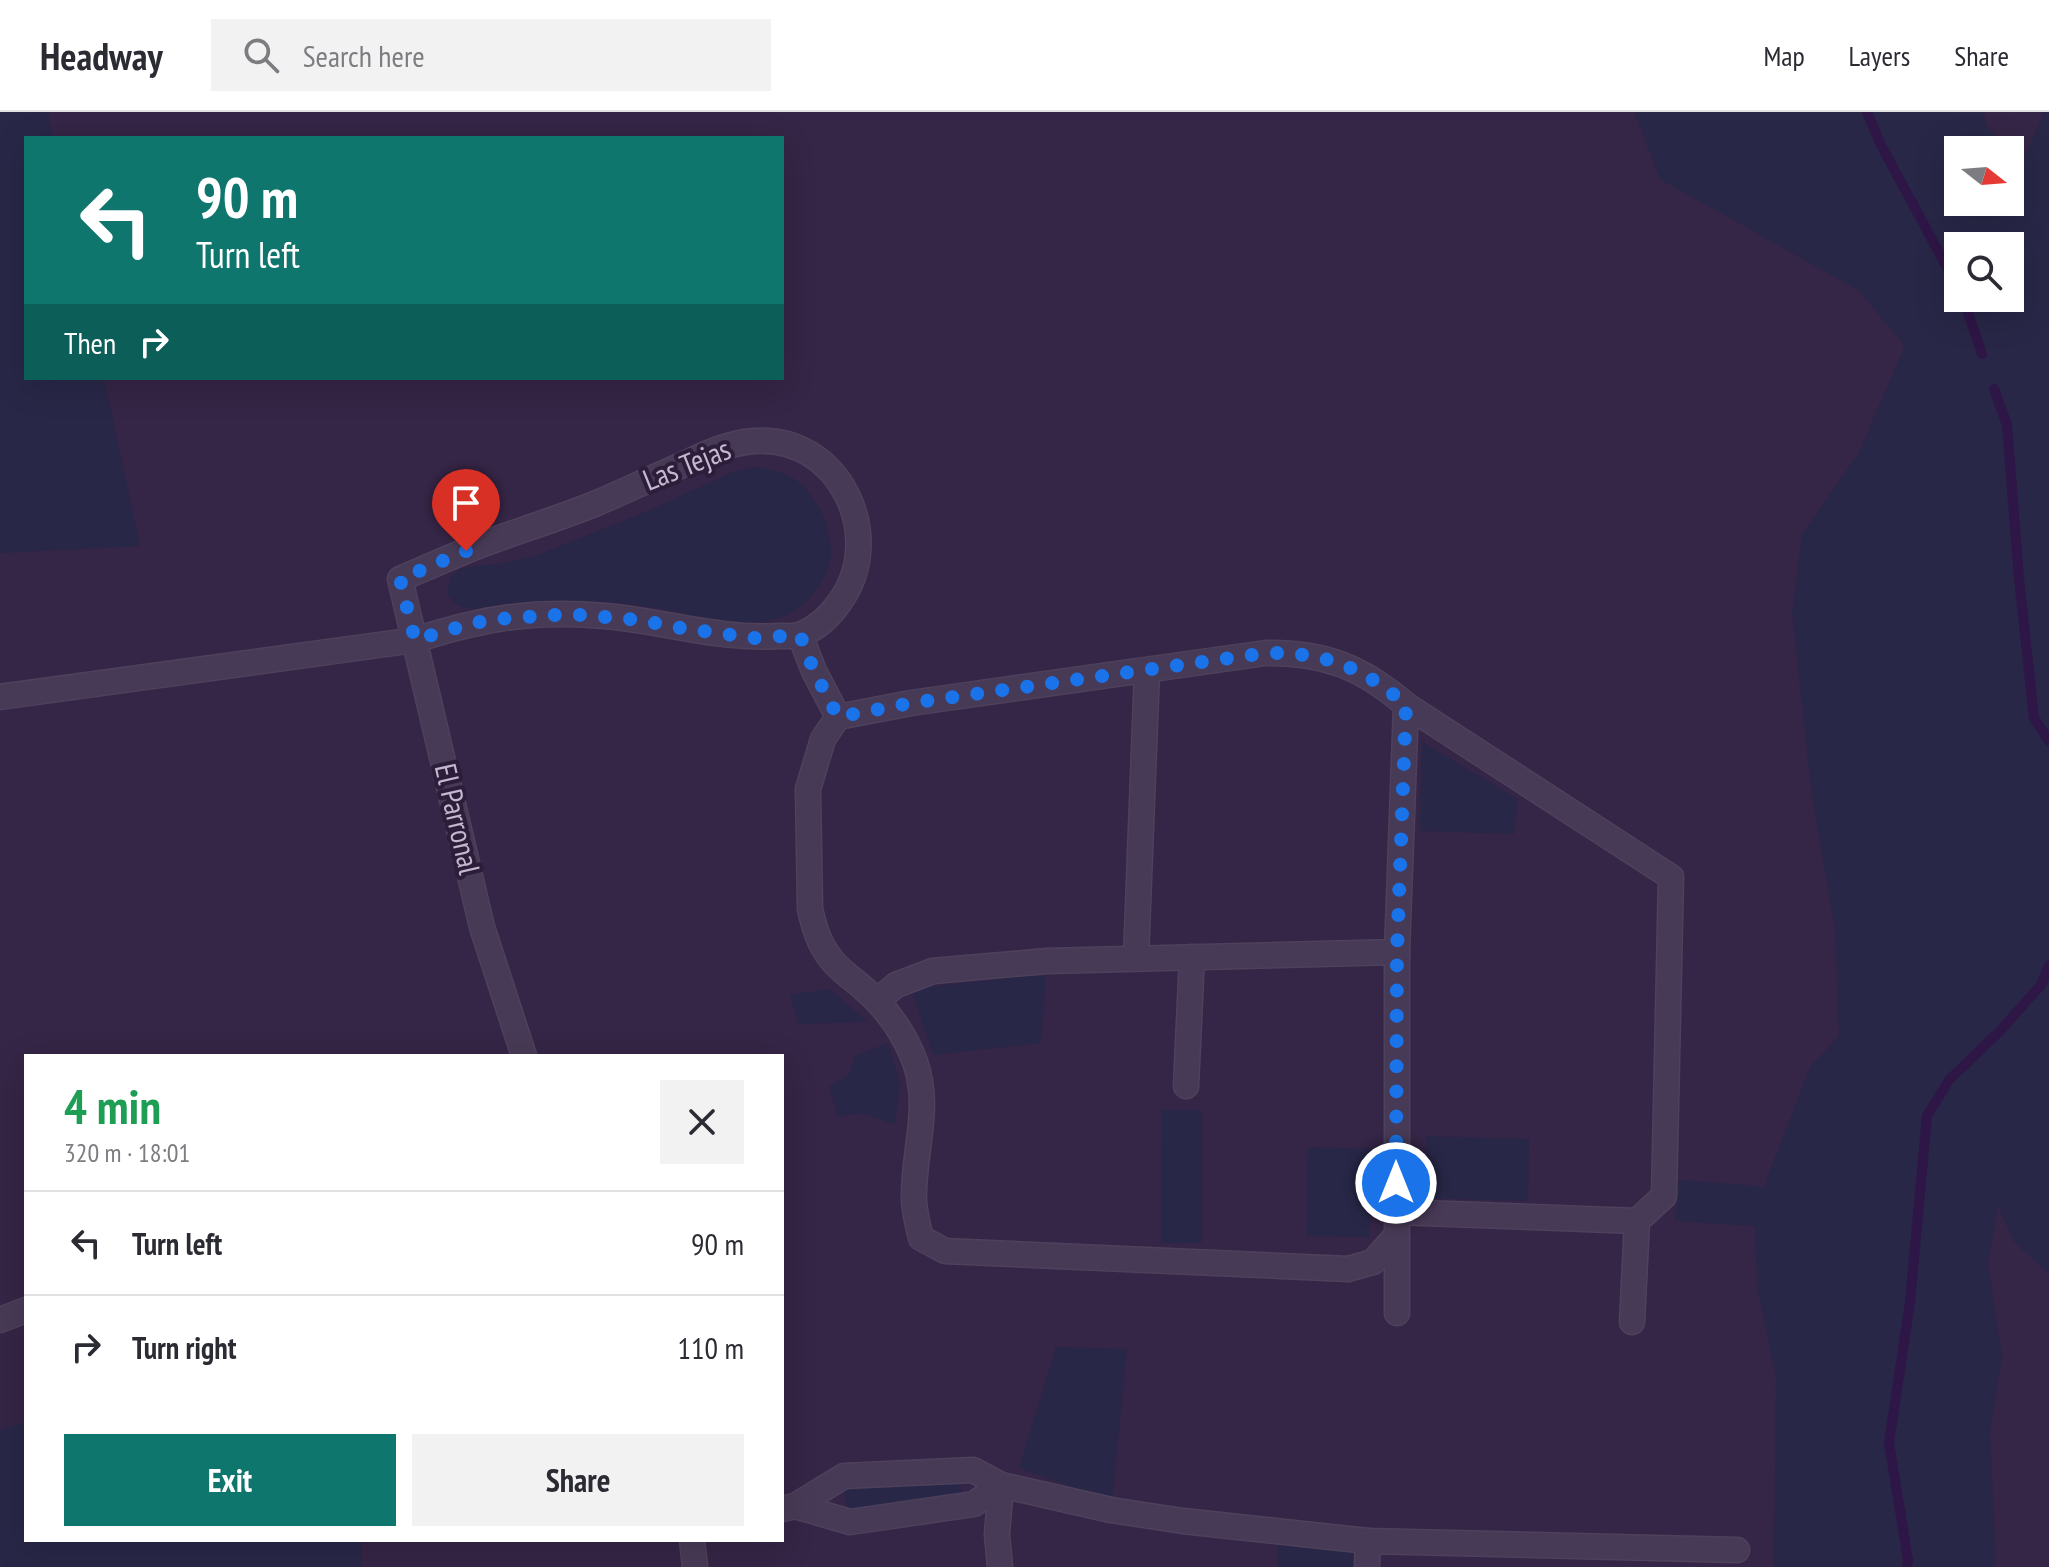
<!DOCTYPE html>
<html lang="en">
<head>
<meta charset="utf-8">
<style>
	:root { --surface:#fff; --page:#f2f2f3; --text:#2b2b33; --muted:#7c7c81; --line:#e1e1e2; --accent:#0f766e }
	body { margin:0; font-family:"PT Sans Narrow",sans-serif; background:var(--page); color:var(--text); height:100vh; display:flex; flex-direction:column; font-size:30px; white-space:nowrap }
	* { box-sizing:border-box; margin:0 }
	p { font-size:26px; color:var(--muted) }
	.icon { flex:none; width:44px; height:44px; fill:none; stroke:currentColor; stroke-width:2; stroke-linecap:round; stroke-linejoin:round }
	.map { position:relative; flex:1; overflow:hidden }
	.sheet { position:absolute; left:24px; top:942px; width:760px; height:488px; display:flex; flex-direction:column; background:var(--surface); border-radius:0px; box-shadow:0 8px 32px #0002 }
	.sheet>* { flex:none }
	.guide { position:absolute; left:24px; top:24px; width:760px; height:244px; border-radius:0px; box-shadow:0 8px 32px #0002; background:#0f766e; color:#fff; overflow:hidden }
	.needle { width:52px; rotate:107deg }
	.controls { position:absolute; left:1944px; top:24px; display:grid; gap:16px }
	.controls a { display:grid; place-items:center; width:80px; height:80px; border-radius:0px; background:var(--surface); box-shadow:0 8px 32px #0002; font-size:40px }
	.pin { position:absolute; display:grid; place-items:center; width:68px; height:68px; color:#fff; margin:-82px -34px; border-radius:50% 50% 50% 0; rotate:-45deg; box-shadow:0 0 8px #0007 }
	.pin .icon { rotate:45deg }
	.me { position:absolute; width:88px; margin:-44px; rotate:0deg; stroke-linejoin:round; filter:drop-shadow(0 0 6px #0008) }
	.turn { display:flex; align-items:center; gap:28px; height:168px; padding:0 40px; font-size:36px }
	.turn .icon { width:104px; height:104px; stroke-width:2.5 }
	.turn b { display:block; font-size:56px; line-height:68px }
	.then { display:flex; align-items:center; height:76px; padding:0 40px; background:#0003; gap:16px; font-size:30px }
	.round { display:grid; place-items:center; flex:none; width:84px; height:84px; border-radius:0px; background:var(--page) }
	.overview { display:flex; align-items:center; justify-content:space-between; height:136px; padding:0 40px }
	h1 { font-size:48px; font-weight:800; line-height:60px; color:#1e9e55 }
	.button { display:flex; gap:16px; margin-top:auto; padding:16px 40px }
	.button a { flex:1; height:92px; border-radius:0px; background:var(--accent); color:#fff; font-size:32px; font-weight:800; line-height:92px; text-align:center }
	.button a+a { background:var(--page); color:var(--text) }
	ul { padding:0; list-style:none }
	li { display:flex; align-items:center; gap:24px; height:104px; padding:0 40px; border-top:2px solid var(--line) }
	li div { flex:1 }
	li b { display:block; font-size:30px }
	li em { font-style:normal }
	header { display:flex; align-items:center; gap:48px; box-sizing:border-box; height:112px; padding:0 40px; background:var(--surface); border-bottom:2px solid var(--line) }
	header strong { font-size:38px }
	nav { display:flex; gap:44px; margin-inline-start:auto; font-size:28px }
	.search { width:560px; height:72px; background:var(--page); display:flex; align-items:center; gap:20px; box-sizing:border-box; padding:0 28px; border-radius:0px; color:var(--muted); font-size:30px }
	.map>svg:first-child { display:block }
</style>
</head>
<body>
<header>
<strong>Headway</strong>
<div class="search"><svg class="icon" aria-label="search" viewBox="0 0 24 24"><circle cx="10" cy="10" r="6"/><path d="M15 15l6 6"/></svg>Search here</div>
<nav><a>Map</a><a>Layers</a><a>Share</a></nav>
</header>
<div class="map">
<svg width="2049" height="1455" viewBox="0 0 2049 1455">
	<rect width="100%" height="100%" fill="#352546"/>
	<g fill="#282747" fill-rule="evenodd">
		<polygon points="0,0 48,0 53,26 26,26 26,266 104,266 140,434 0,441"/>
		<path d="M1634,0H1983L1988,16L2010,38H1958V90H2010V38L2023,50L2044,0H2049V1161L2015,1131L1998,1094L1988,1151L2002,1244L1990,1321L1996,1455H1774L1776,1266L1757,1174L1755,1114L1675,1109L1679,1068L1759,1074L1763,1077L1810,955L1839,924L1835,817L1812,685L1792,501L1802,422L1858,342L1905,234L1858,178L1660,67ZM1958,134H2010V186H1958Z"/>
		<path d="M755,355C764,357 776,358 785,362C804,370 820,393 826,412C834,441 834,450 818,475C780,532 714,506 661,497C632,492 604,489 576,489C560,489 543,489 527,491C509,493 470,503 455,491C452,489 450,485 447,482L450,467L461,456L505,451L538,443L648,399L735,359Z"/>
		<polygon points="1422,630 1518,687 1514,722 1420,719"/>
		<polygon points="1046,862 1041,931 933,943 911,877"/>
		<polygon points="829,877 868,910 798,912 790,883"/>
		<polygon points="888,931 900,971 895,1012 860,1001 838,1005 829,975 848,964 855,944"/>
		<polygon points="1162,998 1202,998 1202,1131 1161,1131"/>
		<polygon points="1426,1024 1529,1027 1528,1089 1425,1086"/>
		<polygon points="1308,1035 1372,1037 1369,1125 1306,1124"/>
		<polygon points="1056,1235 1127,1237 1112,1389 1019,1356"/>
		<polygon points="26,1310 26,1428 362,1428 361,1455 0,1455 0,1317"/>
		<polygon points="960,1365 962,1389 846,1399 844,1376"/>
		<polygon points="1278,1433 1355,1436 1354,1455 1277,1455"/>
	</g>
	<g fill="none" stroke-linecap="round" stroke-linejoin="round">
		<g stroke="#2e1646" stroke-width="10">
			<polyline points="1867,0 1881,33 1958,176"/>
			<polyline points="1963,186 1982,242"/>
			<polyline points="1994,277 2007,313 2019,466 2034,606 2049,629"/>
			<polyline points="1907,1455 1908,1448 1889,1331 1910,1190 1927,1004 1949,968 2000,919 2041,873 2049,854"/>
		</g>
		<g stroke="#4e415c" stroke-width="27">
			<g id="street">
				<polyline points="800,523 814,559 838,605"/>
				<path d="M0,585L415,528C434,522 453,516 473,512C515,502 562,500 605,504C663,509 720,528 779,524C786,524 795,525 802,522C817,516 830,504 839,491C888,425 839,322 754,329C727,331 703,343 680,354C652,366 625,379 597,391C560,406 521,418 483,432C455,443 428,455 400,467L482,815L524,944"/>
				<polyline points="1136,846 1147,559"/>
				<polyline points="877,889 896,873 933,859 1047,849 1397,840"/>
				<polyline points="1186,974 1192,845"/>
				<polyline points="1396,1100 1637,1109"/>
				<path d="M1396,1124L1373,1150L1348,1157L945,1139L921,1126C918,1114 915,1102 914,1090C912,1043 932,996 915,950C905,922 885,894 863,876C852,866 840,859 831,847C819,832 814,815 810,797L808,677L823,627L838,605L911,591L1266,541C1324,540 1362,555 1406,593L1671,765L1664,1084L1637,1109L1632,1210"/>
				<polyline points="1397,1201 1397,840 1406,593"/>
				<polyline points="0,1208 26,1198"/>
				<polyline points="795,1394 850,1410 974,1392 1001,1373"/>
				<polyline points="782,1397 795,1394 844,1364 973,1358 1001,1373 1111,1398 1183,1409 1368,1429 1737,1438"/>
				<polyline points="692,1428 695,1455"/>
				<polyline points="1000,1455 997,1422 1001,1373"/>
				<polyline points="1367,1455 1368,1429"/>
			</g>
		</g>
		<use href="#street" stroke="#473a56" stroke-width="24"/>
	</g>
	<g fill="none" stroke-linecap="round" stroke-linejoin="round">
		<path stroke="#1a73e8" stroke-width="14" stroke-dasharray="0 25.2" d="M466,439L400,467L415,528L473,511L499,507L569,502L640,508L674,515L754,526L800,523L814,559L838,605L911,591L1266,541C1324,540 1363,555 1406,593L1397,840L1396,1071"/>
	</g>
	<g text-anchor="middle" stroke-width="8" stroke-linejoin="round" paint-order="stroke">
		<g font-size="30" fill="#c4b8cf" stroke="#2c1e3b">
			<text transform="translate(687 353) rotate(-22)" y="10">Las Tejas</text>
			<text transform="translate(457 707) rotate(77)" y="10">El Parronal</text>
		</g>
	</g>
</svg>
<div class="controls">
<a><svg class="needle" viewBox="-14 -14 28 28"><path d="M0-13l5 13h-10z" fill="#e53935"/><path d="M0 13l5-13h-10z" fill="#7c7c81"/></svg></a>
<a><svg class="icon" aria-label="search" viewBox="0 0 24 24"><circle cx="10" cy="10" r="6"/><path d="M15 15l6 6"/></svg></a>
</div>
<div class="pin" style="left:466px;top:439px;background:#d93025"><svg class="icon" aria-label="arrive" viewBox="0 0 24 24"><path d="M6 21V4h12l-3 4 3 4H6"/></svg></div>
<svg class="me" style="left:1396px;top:1071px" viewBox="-20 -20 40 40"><circle r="17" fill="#1a73e8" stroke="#fff" stroke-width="3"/><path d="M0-11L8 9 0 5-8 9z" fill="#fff"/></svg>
<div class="guide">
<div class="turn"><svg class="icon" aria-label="left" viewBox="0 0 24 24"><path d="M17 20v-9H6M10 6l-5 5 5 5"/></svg><div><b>90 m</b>Turn left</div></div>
<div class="then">Then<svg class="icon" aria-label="right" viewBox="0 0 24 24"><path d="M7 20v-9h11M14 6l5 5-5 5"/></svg></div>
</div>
<section class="sheet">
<div class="overview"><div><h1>4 min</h1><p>320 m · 18:01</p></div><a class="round"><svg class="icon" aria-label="close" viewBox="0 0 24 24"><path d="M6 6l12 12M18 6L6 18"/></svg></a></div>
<ul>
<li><svg class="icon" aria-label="left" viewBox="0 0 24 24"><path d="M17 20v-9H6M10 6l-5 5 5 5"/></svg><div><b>Turn left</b></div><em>90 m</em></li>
<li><svg class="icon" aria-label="right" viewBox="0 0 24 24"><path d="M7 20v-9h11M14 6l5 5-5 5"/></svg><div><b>Turn right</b></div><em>110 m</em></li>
</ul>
<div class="button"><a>Exit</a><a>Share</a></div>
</section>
</div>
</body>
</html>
